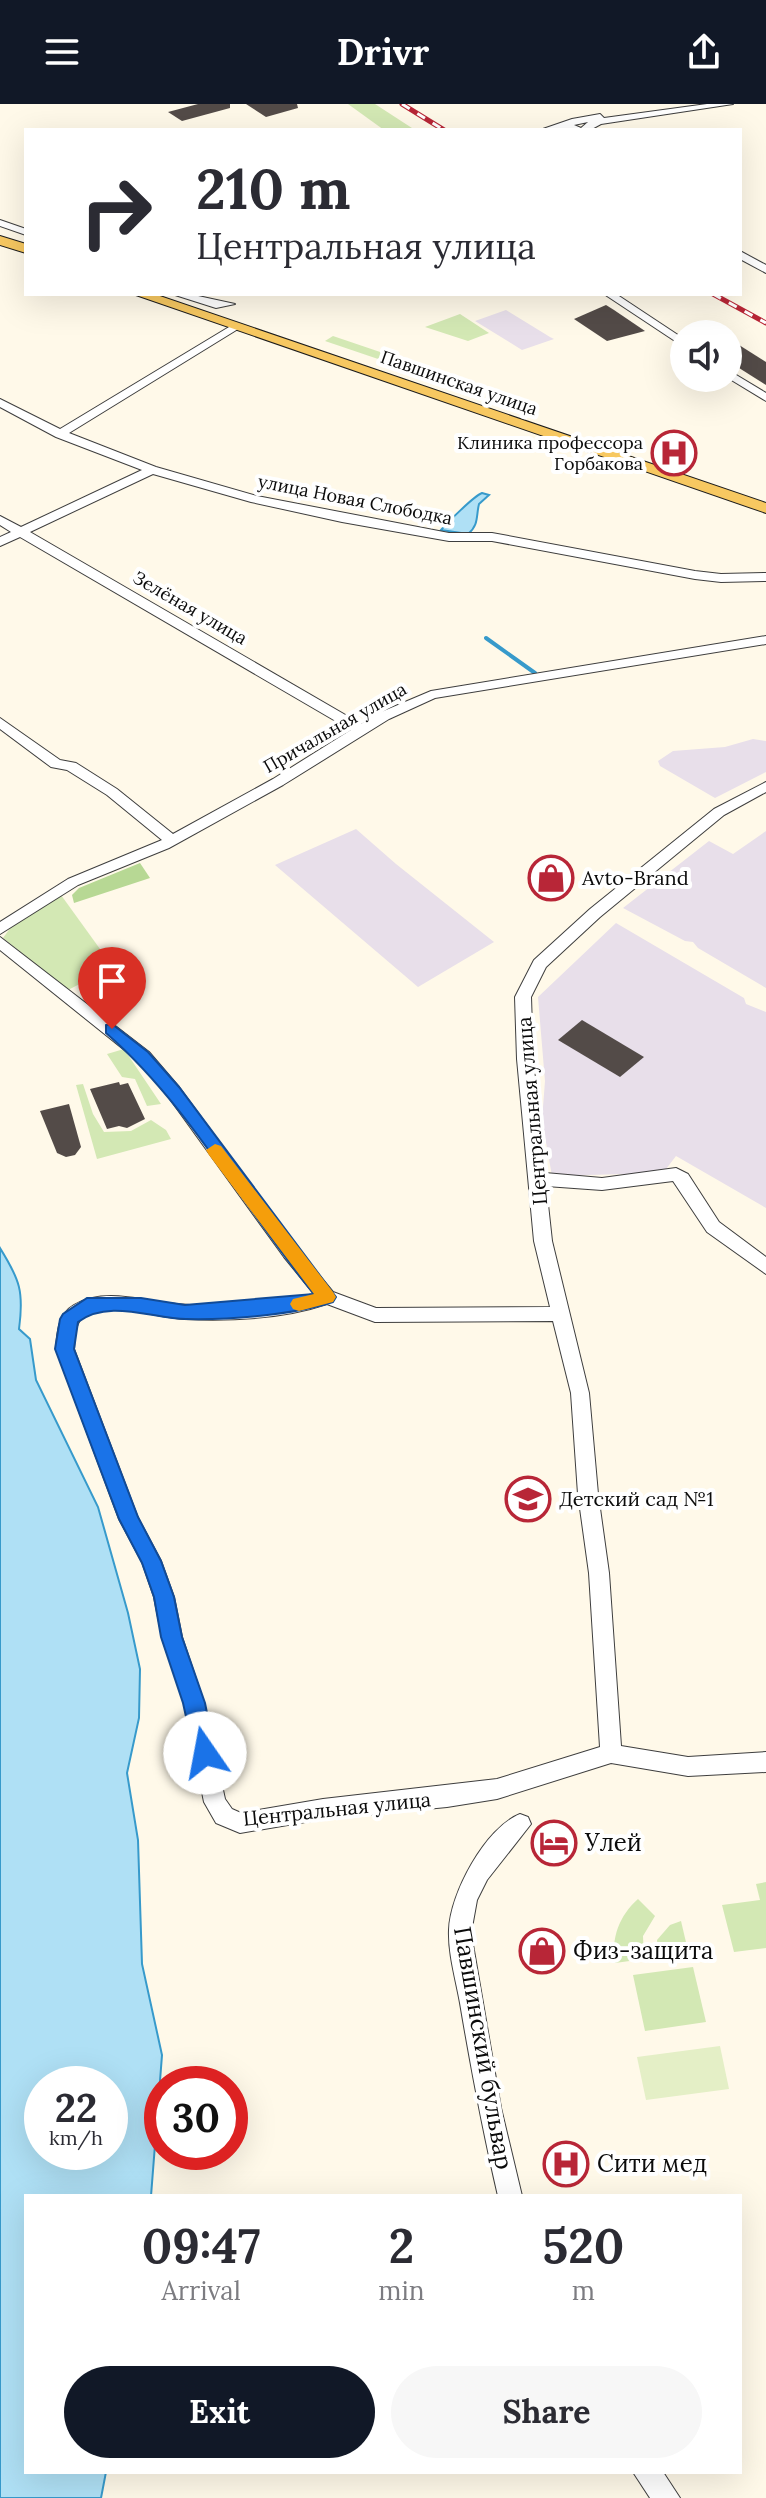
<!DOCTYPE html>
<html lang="en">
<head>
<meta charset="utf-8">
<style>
	:root { --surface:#fff; --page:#f7f7f7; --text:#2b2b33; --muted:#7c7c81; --accent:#111827 }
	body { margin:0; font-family:Lora,serif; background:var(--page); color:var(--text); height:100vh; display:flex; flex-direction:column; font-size:30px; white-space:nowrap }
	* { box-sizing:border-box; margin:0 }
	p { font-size:26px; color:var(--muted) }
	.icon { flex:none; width:44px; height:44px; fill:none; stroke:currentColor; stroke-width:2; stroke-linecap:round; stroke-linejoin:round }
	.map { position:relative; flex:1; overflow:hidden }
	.side { position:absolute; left:24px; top:2090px; width:718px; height:280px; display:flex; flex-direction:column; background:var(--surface); border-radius:0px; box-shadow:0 8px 32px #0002 }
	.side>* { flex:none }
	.top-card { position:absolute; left:24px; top:24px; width:718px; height:168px; border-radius:0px; box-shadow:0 8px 32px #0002; background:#fff; color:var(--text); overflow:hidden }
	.tools { position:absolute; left:670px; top:216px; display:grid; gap:16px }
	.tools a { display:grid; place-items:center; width:72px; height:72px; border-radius:50%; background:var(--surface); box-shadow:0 8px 32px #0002; font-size:40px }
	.speed { position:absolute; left:24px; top:1962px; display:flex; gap:16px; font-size:40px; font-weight:700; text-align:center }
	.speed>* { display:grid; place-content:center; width:104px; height:104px; border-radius:50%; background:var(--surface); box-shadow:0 8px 32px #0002; line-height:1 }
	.speed small { font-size:20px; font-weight:400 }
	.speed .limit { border:12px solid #d22; background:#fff; color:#111 }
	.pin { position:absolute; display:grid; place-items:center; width:68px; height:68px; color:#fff; margin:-82px -34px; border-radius:50% 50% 50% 0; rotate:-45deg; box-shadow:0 0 8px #0007 }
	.pin .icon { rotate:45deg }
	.me { position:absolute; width:88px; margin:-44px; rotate:348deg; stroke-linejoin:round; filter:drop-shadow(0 0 6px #0008) }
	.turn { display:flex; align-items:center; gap:28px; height:168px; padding:0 40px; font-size:36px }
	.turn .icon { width:104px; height:104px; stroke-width:2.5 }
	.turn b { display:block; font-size:56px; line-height:68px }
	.eta { display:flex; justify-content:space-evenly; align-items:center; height:136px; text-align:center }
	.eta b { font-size:48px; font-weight:700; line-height:56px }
	.action { display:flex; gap:16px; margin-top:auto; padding:16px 40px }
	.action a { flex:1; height:92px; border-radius:48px; background:var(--accent); color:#fff; font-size:32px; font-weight:700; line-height:92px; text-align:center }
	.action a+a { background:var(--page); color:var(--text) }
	header { display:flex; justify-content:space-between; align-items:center; height:104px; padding:0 40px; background:var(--accent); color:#fff; font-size:36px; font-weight:700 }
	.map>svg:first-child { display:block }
</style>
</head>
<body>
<header><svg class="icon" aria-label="menu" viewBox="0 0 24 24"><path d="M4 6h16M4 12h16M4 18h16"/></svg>Drivr<svg class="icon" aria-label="share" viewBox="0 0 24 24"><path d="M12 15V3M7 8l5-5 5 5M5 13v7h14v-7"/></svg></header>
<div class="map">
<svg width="766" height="2394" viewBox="0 0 766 2394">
	<rect width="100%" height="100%" fill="#fff9e9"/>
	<g fill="#e8dfea">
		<polygon points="506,206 550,233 554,235 522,246 475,217"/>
		<polygon points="753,635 766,637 766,668 715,694 660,662 658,657 673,647 725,643"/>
		<polygon points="356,725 396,760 494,838 418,883 275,761"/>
		<polygon points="766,727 766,884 698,844 693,838 685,837 623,804 709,737 733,750"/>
		<polygon points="616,819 744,894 746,900 766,908 766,1104 676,1052 663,1069 552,1072 542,1016 545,977 538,893"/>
	</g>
	<g fill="#d3e8b4">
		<polygon points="348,0 375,0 415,26 384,26"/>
		<polygon points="460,210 489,229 468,237 425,223"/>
		<polygon points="333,232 445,270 437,275 325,237"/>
		<polygon points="61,791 113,863 68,886 3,834 11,823"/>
		<polygon points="124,945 161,1000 147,1002 135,975 122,973 107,950"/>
		<polygon points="83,980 93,1010 104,1028 131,1027 151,1016 166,1026 171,1035 97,1055 76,981"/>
		<polygon points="766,1778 766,1844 734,1848 722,1801 760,1796 756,1780"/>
		<path d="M638,1795L655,1812L643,1832L644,1855L615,1859C611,1834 619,1812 638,1795Z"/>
		<polygon points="681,1817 689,1851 687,1856 659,1859 657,1836 670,1821"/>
		<polygon points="693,1863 706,1918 645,1927 633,1871"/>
	</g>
	<polygon fill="#b7d894" points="140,759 150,774 74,799 72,791 79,784"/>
	<polygon fill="#e4efc6" points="720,1942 729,1985 646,1996 637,1953"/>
	<g fill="#afe0f5" stroke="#379acb" stroke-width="2" fill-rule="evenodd">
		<path d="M482,389L489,391L479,400C476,412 479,421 468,430L441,426C448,418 474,392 482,389Z"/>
		<path d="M0,1144C20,1176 24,1188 19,1225L30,1235L36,1276L98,1403L128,1509L140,1565L139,1614L127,1669L138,1736L142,1860L162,1951L151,2092H26V2368H106L101,2394H0ZM42,1980H110V2048H42Z"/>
	</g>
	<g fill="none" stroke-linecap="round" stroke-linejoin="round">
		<polyline stroke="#379acb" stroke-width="4" points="486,534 535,569"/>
	</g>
	<g fill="#534b48">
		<polygon points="198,0 230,0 230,4 182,17 168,8"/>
		<polygon points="246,0 297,0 298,4 266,13"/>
		<polygon points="606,201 614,206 645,227 607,237 574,215"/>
		<polygon points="728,234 766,258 766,281 728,257"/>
		<polygon points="582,916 644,953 620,973 558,936"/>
		<polygon points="119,978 120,981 128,979 145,1015 127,1024 119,1022 107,1025 90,985"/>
		<polygon points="69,1000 81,1043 75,1051 66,1053 57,1049 40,1007"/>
	</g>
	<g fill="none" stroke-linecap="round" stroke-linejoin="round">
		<g stroke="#3e3e3e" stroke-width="2">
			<g id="minor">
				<path d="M707,0H733L601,20L590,26H540L572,15L600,10L604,14ZM588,18L581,24L574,21Z"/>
				<polygon points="0,116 26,125 26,131 0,122"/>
				<polygon points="740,147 766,161 766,169 740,155"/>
				<polygon points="172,190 189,190 235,200 216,204"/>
				<polygon points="604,190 616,190 684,235 684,243"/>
				<polygon points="234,220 238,221 238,225 69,329 156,363 257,392 449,429 492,429 695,467 721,470 766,469 766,477 721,478 695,475 492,437 449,437 342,418 251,398 153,370 30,428 361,620 379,609 431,587 766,532 766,540 435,594 389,615 283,681 169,744 78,781 0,830 0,818 68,775 162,736 107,691 67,666 51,663 0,625 0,614 60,656 76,659 117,685 173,730 273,675 351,626 20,433 0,442 0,433 11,428 0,421 0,412 21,423 142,366 56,333 0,303 0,295 60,325"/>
				<polygon points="728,266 766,289 766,297 728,274"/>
				<path d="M766,678V688L724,711L600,813L546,863L531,893L533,955L545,1069L602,1074L676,1064L688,1070L719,1118L766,1153V1170L707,1128L673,1077L602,1086L546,1082L552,1137L589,1289L598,1390L609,1469L621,1642L688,1653L766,1648V1668L688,1672L611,1659L497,1695L447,1703L323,1715L240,1729L216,1719L204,1698L184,1599L162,1533L154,1493L142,1458L119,1415L56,1245C57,1229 58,1210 74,1201C109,1181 152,1201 190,1201C232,1201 274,1198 314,1190L284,1153L167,991L137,956L0,846V833L149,948L179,983L296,1143L333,1188L376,1204L550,1203L534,1137L517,955L515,893L534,856L590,805L714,705ZM327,1200L375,1218L553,1217L571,1289L578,1390L589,1469L600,1643L497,1675L323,1695L241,1709L232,1705L225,1695L204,1599L182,1533L174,1493L161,1457L138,1414L74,1245C75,1233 74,1218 86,1211C112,1196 155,1214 184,1215C230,1217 283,1215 327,1200Z"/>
				<path d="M520,1710L528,1713L531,1720L487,1776L477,1796L471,1829L501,2004L522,2092H498C483,2028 471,1964 460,1899C456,1876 448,1850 449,1826C450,1790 485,1724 520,1710Z"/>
				<polygon points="633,2368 663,2368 680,2394 650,2394"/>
			</g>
		</g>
		<g stroke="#1c1c1c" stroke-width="2">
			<g id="major">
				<polygon points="0,132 26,140 26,149 0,141"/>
				<polygon points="133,190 154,190 766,399 766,409"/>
			</g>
		</g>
		<use href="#minor" fill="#fff" fill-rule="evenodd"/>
		<use href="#major" fill="#f7c861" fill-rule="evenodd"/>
		<g stroke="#b82637" stroke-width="5">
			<g id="rail">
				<polyline points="402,0 444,26"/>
				<polyline points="713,190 766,219"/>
			</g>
		</g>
		<use href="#rail" stroke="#fff" stroke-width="3" stroke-dasharray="9" stroke-linecap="butt"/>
	</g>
	<path fill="#1a73e8" stroke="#114b97" stroke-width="2" d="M112,920L148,948L179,983L336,1193L333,1198C293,1211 229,1216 186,1215C151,1214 108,1195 78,1218L74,1245L138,1413L161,1457L174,1493L182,1533L205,1599L215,1649L212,1656L205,1658L197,1656L194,1649L183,1599L161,1533L154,1493L142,1459L119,1415L55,1245L60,1215L63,1210L87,1194H141L185,1201L314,1190C244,1105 190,1002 106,929V921Z"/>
	<polygon fill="#f59e0b" points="215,1040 221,1042 333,1188 336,1193 333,1198 299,1207 293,1205 290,1200 293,1195 314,1190 209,1051 206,1046"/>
	<defs>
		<g id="hospital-ring" transform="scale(2.3)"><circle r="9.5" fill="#fff" stroke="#b82637" stroke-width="1.5"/><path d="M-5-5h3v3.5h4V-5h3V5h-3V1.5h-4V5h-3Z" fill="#b82637"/></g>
		<g id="shop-ring" transform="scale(2.3)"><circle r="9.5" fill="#fff" stroke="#b82637" stroke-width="1.5"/><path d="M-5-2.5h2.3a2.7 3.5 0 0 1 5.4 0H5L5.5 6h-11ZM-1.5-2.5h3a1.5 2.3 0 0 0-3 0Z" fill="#b82637"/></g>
		<g id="school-ring" transform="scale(2.3)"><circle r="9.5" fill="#fff" stroke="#b82637" stroke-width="1.5"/><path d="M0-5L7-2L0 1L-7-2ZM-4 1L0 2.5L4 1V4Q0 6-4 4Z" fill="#b82637"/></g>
		<g id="hotel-ring" transform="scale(2.3)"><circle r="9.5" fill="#fff" stroke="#b82637" stroke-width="1.5"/><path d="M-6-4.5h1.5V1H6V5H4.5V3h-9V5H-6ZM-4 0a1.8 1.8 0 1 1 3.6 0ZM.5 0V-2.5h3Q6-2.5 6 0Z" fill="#b82637"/></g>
	</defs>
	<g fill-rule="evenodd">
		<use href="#hospital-ring" x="674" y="349"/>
		<use href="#shop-ring" x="551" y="774"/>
		<use href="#school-ring" x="528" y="1395"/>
		<use href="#hotel-ring" x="554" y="1739"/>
		<use href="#shop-ring" x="542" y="1847"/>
		<use href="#hospital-ring" x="566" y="2060"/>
	</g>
	<g text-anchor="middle" stroke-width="8" stroke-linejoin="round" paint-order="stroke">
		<g font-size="18" fill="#0b0b0b" stroke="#fff">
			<text transform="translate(459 279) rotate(19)" y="6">Павшинская улица</text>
			<text transform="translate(355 396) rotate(11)" y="6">улица Новая Слободка</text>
			<text transform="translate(190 504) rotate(30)" y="6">Зелёная улица</text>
			<text transform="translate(335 624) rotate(-30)" y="6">Причальная улица</text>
		</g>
		<g font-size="18" fill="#0b0b0b" stroke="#fff" text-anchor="end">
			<text x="643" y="345">Клиника профессора<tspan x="643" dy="21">Горбакова</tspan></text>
		</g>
		<g font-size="20" fill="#0b0b0b" stroke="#fff" text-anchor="start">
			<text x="582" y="781">Avto-Brand</text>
			<text x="559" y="1402">Детский сад №1</text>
		</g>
		<g font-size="20" fill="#0b0b0b" stroke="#fff">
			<text transform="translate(532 1007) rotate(-95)" y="7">Центральная улица</text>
			<text transform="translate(337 1705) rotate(-6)" y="7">Центральная улица</text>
		</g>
		<g font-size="24" fill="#0b0b0b" stroke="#fff" text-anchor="start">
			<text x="585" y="1747">Улей</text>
			<text x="573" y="1855">Физ-защита</text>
			<text x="597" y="2068">Сити мед</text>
		</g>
		<g font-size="24" fill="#0b0b0b" stroke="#fff">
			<text transform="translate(483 1944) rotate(80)" y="8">Павшинский бульвар</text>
		</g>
	</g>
</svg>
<div class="tools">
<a><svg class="icon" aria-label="sound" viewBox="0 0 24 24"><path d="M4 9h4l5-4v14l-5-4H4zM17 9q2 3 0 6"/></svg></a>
</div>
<div class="speed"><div>22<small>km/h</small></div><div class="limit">30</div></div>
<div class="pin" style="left:112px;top:925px;background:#d93025"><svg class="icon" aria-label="arrive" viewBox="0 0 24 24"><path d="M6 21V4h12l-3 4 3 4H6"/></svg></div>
<svg class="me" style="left:205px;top:1649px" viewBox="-20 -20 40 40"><circle r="19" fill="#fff"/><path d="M0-13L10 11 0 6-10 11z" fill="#1a73e8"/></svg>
<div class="top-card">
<div class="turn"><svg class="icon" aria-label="right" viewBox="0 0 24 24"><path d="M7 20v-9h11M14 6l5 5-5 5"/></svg><div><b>210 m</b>Центральная улица</div></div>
</div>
<section class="side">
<div class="eta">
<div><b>09:47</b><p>Arrival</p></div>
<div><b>2</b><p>min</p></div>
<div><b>520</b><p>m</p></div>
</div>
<div class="action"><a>Exit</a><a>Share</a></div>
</section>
</div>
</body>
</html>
